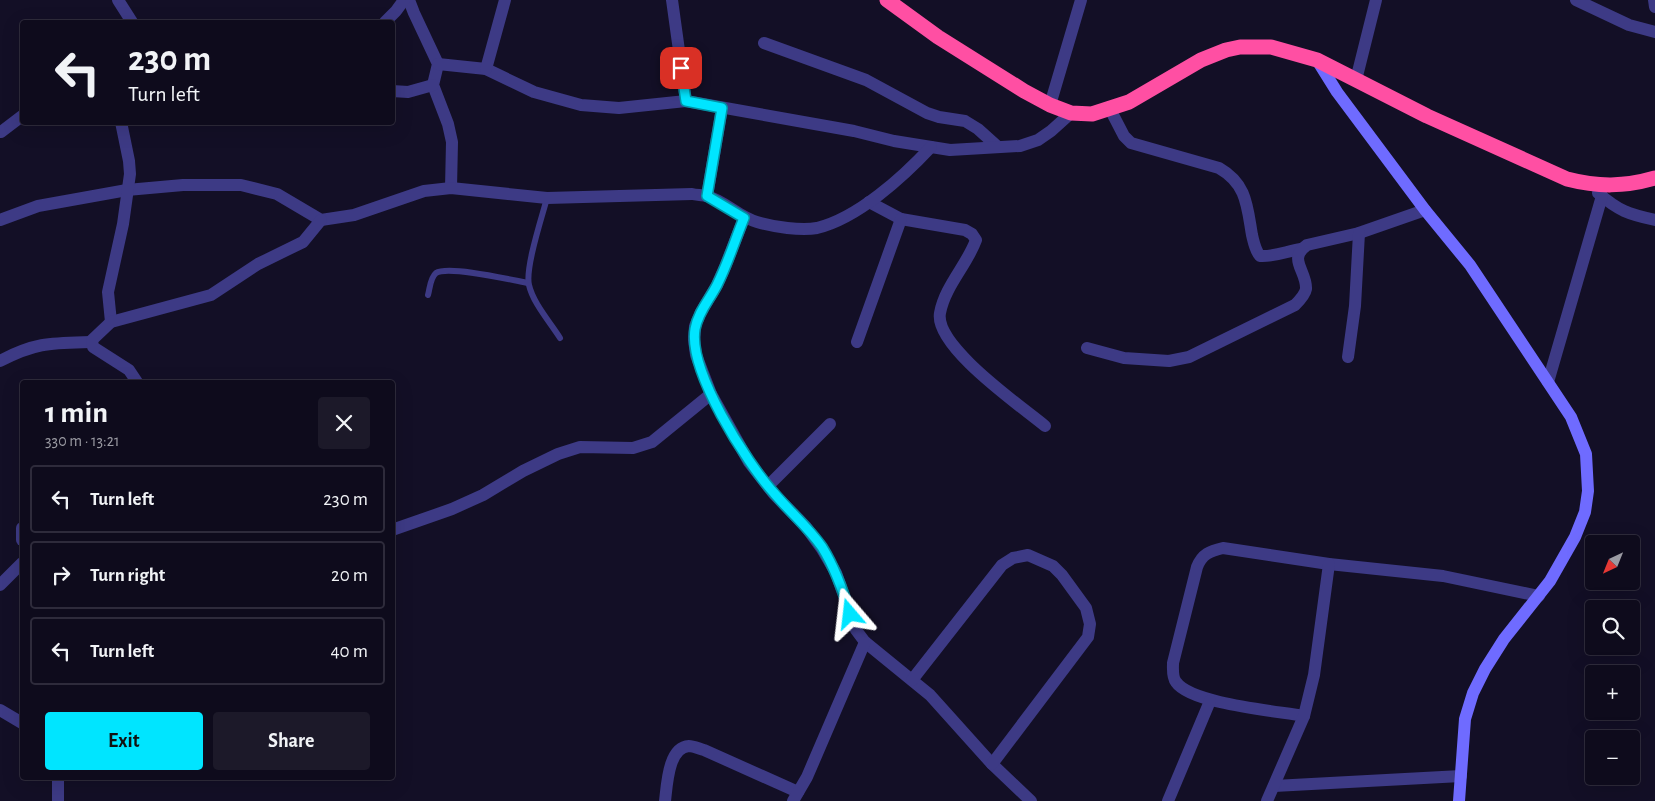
<!DOCTYPE html>
<html lang="en">
<head>
<meta charset="utf-8">
<style>
	:root { --surface:#0e0b1c; --page:#1c1929; --text:#f1f3f6; --muted:#9b9ba3; --line:#2e2b3b; --accent:#00e5ff }
	body { margin:0; font-family:"Alegreya Sans",sans-serif; background:var(--page); color:var(--text); height:100vh; display:flex; flex-direction:column; font-size:19px; white-space:nowrap }
	* { box-sizing:border-box; margin:0 }
	p { font-size:16px; color:var(--muted) }
	.icon { flex:none; width:28px; height:28px; fill:none; stroke:currentColor; stroke-width:2; stroke-linecap:round; stroke-linejoin:round }
	.map { position:relative; flex:1; overflow:hidden }
	.panel { position:absolute; left:20px; top:380px; width:375px; height:400px; display:flex; flex-direction:column; background:var(--surface); border-radius:5px; box-shadow:0 5px 20px #0002,0 0 0 1px var(--line) }
	.panel>* { flex:none }
	.banner { position:absolute; left:20px; top:20px; width:375px; height:105px; border-radius:5px; box-shadow:0 5px 20px #0002,0 0 0 1px var(--line); background:#0e0b1c; color:var(--text); overflow:hidden }
	.needle { width:32px; rotate:223deg }
	.fabs { position:absolute; left:1585px; top:535px; display:grid; gap:10px }
	.fabs a { display:grid; place-items:center; width:55px; height:55px; border-radius:5px; background:var(--surface); box-shadow:0 5px 20px #0002,0 0 0 1px var(--line); font-size:25px }
	.pin { position:absolute; display:grid; place-items:center; width:42px; height:42px; color:#fff; margin:-21px; border-radius:10px; box-shadow:0 2px 8px #0006 }
	.me { position:absolute; width:55px; margin:-28px; rotate:343deg; stroke-linejoin:round; filter:drop-shadow(0 0 4px #0008) }
	.turn { display:flex; align-items:center; gap:18px; height:105px; padding:0 25px; font-size:22px }
	.turn .icon { width:65px; height:65px; stroke-width:2.5 }
	.turn b { display:block; font-size:35px; line-height:42px }
	.round { display:grid; place-items:center; flex:none; width:52px; height:52px; border-radius:5px; background:var(--page) }
	.headline { display:flex; align-items:center; justify-content:space-between; height:85px; padding:0 25px }
	h1 { font-size:30px; font-weight:700; line-height:38px }
	.action { display:flex; gap:10px; margin-top:auto; padding:10px 25px }
	.action a { flex:1; height:58px; border-radius:5px; background:var(--accent); color:#111; font-size:20px; font-weight:700; line-height:58px; text-align:center }
	.action a+a { background:var(--page); color:var(--text) }
	ul { padding:0; list-style:none }
	li { display:flex; align-items:center; gap:15px; height:68px; margin:0 10px 8px; padding:0 15px; border:2px solid var(--line); border-radius:5px }
	li div { flex:1 }
	li b { display:block; font-size:19px }
	li em { font-style:normal }
	.map>svg:first-child { display:block }
</style>
</head>
<body>
<div class="map">
<svg width="1655" height="801" viewBox="0 0 1655 801">
	<rect width="100%" height="100%" fill="#130f26"/>
	<g fill="none" stroke-linecap="round" stroke-linejoin="round">
		<g stroke="#3d3a85" stroke-width="6">
			<path d="M547,198C542,217 525,268 529,285C533,303 550,322 560,338"/>
			<path d="M428,295C430,288 430,278 436,273C448,265 512,280 528,283"/>
		</g>
		<g stroke="#3d3a85" stroke-width="12">
			<polyline points="118,0 132,22"/>
			<polyline points="409,0 414,13 438,64 433,85 448,124 452,142 451,188"/>
			<polyline points="672,0 686,101"/>
			<polyline points="1576,0 1629,25 1655,32"/>
			<polyline points="1654,0 1655,7"/>
			<polyline points="385,22 396,11 404,0"/>
			<polyline points="764,43 866,80 927,113 939,117 965,121 978,129 998,147"/>
			<polyline points="438,64 486,69 534,92 581,105 619,108 686,101 854,131 894,141 950,150 1020,146 1038,140 1051,131 1071,113"/>
			<polyline points="486,69 505,0"/>
			<polyline points="1356,80 1376,0"/>
			<polyline points="392,91 408,92 433,85"/>
			<polyline points="1050,105 1081,0"/>
			<path d="M1110,109L1124,136L1131,143L1219,168C1247,184 1247,206 1252,235C1254,243 1255,250 1260,256C1275,257 1287,251 1301,249"/>
			<polyline points="1,132 22,116"/>
			<path d="M1598,193C1619,211 1628,214 1655,220"/>
			<polyline points="707,196 722,108"/>
			<path d="M869,202L901,219L965,230L972,234L976,240C967,265 945,286 940,313C934,346 1021,406 1045,426"/>
			<polyline points="744,218 725,267 717,285 701,312 695,326 694,340 696,355 711,394 749,462 774,494 806,527 822,549 836,573 856,630 865,642 930,695 992,764 1031,801"/>
			<path d="M0,220L38,206L127,190L183,185H241L277,194L321,220L354,215L424,191L451,188L547,198L692,194C696,195 702,195 707,196C725,201 739,217 757,222C774,227 801,231 817,228C858,218 903,177 931,147"/>
			<polyline points="111,322 108,292 123,224 130,174 129,161 121,122"/>
			<polyline points="857,342 901,219"/>
			<path d="M1087,348L1124,358L1169,361L1189,357L1295,305C1299,301 1305,295 1306,289C1307,271 1287,259 1307,245L1359,233L1425,210"/>
			<polyline points="1348,357 1355,306 1359,233"/>
			<path d="M0,361C36,342 52,343 91,342"/>
			<polyline points="137,382 129,370 93,347 92,340 111,322 211,295 258,264 303,242 321,220"/>
			<polyline points="1548,382 1602,196"/>
			<polyline points="768,486 830,424"/>
			<polyline points="22,528 22,540"/>
			<polyline points="392,530 452,509 483,495 523,471 558,454 580,447 633,448 652,442 711,394"/>
			<polyline points="0,585 22,563"/>
			<polyline points="912,680 1002,565 1013,558 1028,555 1053,566 1062,575 1086,608 1090,624 1088,637 992,764"/>
			<polyline points="0,710 22,723"/>
			<path d="M1304,716C1277,711 1191,704 1176,682C1172,677 1173,669 1173,663L1197,567C1202,554 1210,551 1223,548L1329,564L1443,576L1539,596"/>
			<polyline points="1274,786 1461,776"/>
			<polyline points="58,801 58,778"/>
			<path d="M665,801C667,786 668,747 689,746C693,746 700,749 704,750L798,792"/>
			<polyline points="793,801 807,777 865,642"/>
			<polyline points="1168,801 1210,701"/>
			<polyline points="1267,801 1304,716 1314,675 1329,564"/>
		</g>
		<polyline stroke="#6f6bff" stroke-width="12" points="1317,60 1337,92 1425,210 1470,265 1571,417 1586,454 1588,491 1585,512 1575,537 1550,581 1504,639 1485,669 1473,693 1465,719 1459,801"/>
		<path stroke="#ff4fa3" stroke-width="15" d="M887,0L938,37L1024,91L1050,105L1071,113L1092,114L1129,102L1201,60L1226,50L1240,47H1271L1317,60L1427,116L1567,179C1598,187 1624,187 1655,178"/>
	</g>
	<g fill="none" stroke-linecap="round" stroke-linejoin="round">
		<g stroke="#0095a6" stroke-width="12">
			<path id="route" d="M681,68L686,101L722,108L707,196L744,218C735,240 728,263 717,285C710,299 698,312 695,329C688,371 746,462 774,493C790,512 808,527 822,547C835,568 843,590 850,614"/>
		</g>
		<use href="#route" stroke="#00e5ff" stroke-width="9"/>
	</g>
</svg>
<div class="fabs">
<a><svg class="needle" viewBox="-14 -14 28 28"><path d="M0-13l5 13h-10z" fill="#e53935"/><path d="M0 13l5-13h-10z" fill="#9b9ba3"/></svg></a>
<a><svg class="icon" aria-label="search" viewBox="0 0 24 24"><circle cx="10" cy="10" r="6"/><path d="M15 15l6 6"/></svg></a>
<a>+</a>
<a>−</a>
</div>
<div class="pin" style="left:681px;top:68px;background:#d93025"><svg class="icon" aria-label="arrive" viewBox="0 0 24 24"><path d="M6 21V4h12l-3 4 3 4H6"/></svg></div>
<svg class="me" style="left:850px;top:614px" viewBox="-20 -20 40 40"><path d="M0-17L14 15 0 8-14 15z" fill="#00e5ff" stroke="#fff" stroke-width="4"/></svg>
<div class="banner">
<div class="turn"><svg class="icon" aria-label="left" viewBox="0 0 24 24"><path d="M17 20v-9H6M10 6l-5 5 5 5"/></svg><div><b>230 m</b>Turn left</div></div>
</div>
<section class="panel">
<div class="headline"><div><h1>1 min</h1><p>330 m · 13:21</p></div><a class="round"><svg class="icon" aria-label="close" viewBox="0 0 24 24"><path d="M6 6l12 12M18 6L6 18"/></svg></a></div>
<ul>
<li><svg class="icon" aria-label="left" viewBox="0 0 24 24"><path d="M17 20v-9H6M10 6l-5 5 5 5"/></svg><div><b>Turn left</b></div><em>230 m</em></li>
<li><svg class="icon" aria-label="right" viewBox="0 0 24 24"><path d="M7 20v-9h11M14 6l5 5-5 5"/></svg><div><b>Turn right</b></div><em>20 m</em></li>
<li><svg class="icon" aria-label="left" viewBox="0 0 24 24"><path d="M17 20v-9H6M10 6l-5 5 5 5"/></svg><div><b>Turn left</b></div><em>40 m</em></li>
</ul>
<div class="action"><a>Exit</a><a>Share</a></div>
</section>
</div>
</body>
</html>
